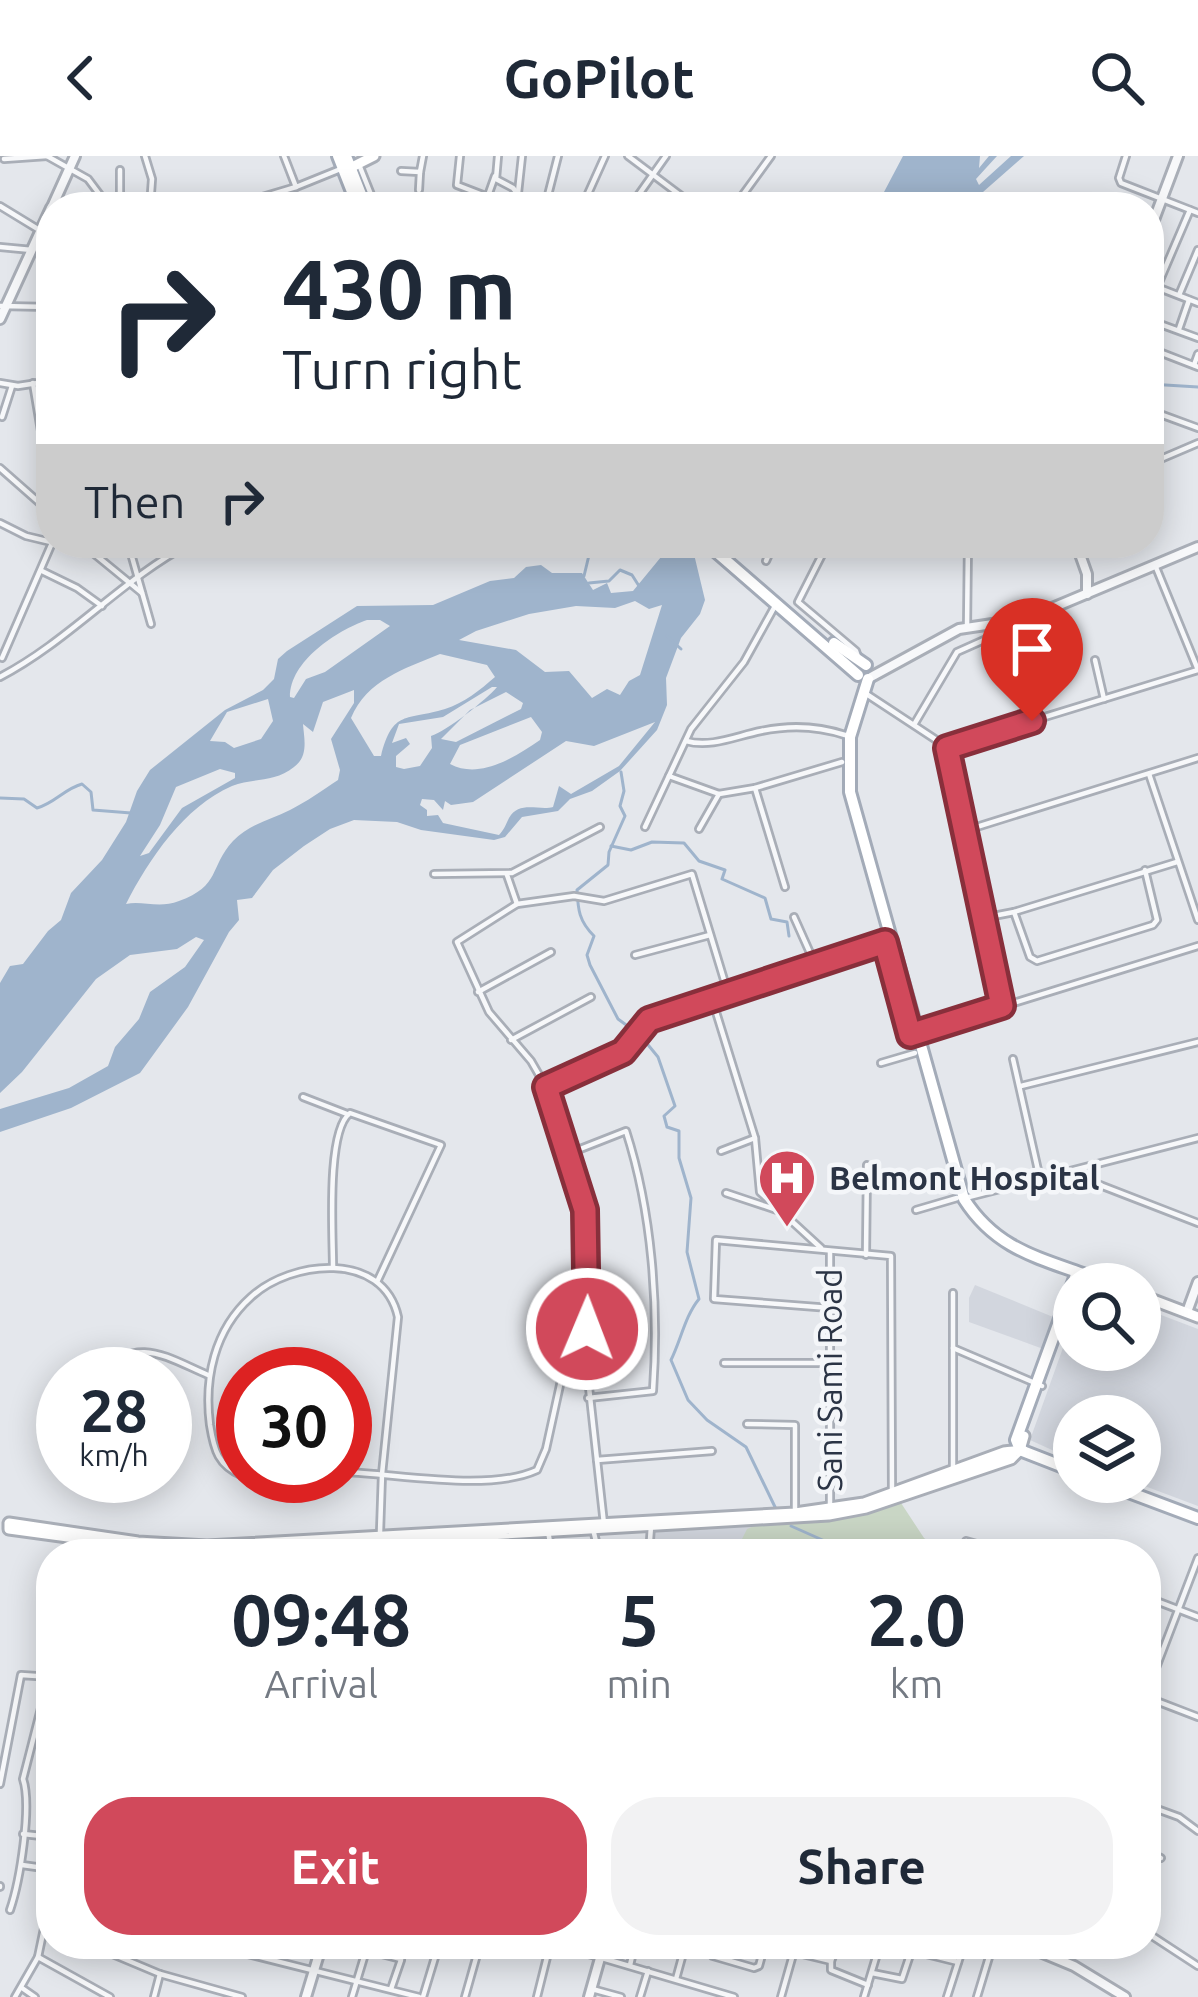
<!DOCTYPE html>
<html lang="en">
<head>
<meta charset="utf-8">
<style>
	:root { --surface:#fff; --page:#f2f2f3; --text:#1f2937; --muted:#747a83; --accent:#d1495b }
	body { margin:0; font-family:Ubuntu,sans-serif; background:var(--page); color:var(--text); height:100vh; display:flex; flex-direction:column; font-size:45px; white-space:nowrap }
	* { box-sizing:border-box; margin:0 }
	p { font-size:39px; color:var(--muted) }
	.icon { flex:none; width:66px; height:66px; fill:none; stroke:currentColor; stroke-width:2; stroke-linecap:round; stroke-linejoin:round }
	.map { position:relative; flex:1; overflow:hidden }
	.details { position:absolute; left:36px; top:1383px; width:1125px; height:420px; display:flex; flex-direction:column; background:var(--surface); border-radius:48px; box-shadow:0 6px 30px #0003 }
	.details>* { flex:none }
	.guide { position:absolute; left:36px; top:36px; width:1128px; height:366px; border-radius:48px; box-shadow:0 6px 30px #0003; background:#fff; color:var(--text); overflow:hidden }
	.controls { position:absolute; left:1053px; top:1107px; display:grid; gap:24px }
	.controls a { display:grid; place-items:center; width:108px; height:108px; border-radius:50%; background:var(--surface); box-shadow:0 6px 30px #0003; font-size:60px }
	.speed { position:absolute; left:36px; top:1191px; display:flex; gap:24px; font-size:60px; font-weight:700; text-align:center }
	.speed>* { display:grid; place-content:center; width:156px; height:156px; border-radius:50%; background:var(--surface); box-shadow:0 6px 30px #0003; line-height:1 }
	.speed small { font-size:30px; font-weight:400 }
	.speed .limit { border:18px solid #d22; background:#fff; color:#111 }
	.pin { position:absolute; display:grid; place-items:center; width:102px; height:102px; color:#fff; margin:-123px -51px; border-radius:50% 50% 50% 0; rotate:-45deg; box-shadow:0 0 12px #0007 }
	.pin .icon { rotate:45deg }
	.me { position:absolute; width:132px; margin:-66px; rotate:1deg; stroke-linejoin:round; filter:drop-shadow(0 0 9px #0008) }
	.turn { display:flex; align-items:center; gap:42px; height:252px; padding:0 48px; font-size:54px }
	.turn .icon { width:156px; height:156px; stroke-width:2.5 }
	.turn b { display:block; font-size:84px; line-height:102px }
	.then { display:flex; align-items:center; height:114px; padding:0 48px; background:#0003; gap:24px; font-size:45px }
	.eta { display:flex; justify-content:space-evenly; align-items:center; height:204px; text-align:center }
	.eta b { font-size:72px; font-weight:600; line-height:84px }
	.action { display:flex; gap:24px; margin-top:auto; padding:24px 48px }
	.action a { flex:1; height:138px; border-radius:48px; background:var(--accent); color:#fff; font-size:48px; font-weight:600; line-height:138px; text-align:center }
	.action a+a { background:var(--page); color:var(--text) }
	header { display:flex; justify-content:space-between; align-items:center; height:156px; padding:0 48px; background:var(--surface); font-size:54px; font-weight:600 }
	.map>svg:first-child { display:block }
</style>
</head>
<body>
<header><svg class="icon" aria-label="back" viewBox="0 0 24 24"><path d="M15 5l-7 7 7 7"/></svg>GoPilot<svg class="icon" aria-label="search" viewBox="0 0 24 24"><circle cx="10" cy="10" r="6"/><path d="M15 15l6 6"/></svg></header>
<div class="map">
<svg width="1198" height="1841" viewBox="0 0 1198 1841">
	<rect width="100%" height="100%" fill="#e4e7ec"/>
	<g fill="#d2d6de">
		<polygon points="975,1129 1058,1163 1046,1194 969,1166 969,1142"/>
		<polygon points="1140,1151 1198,1173 1198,1350 1134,1326 1140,1326 1140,1260 1074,1260 1074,1304 1030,1284 1074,1161 1074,1194 1140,1194"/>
		<polygon points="779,1365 841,1398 650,1398 651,1372"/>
	</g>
	<polygon fill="#c9d6c5" points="901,1347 924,1382 947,1398 747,1398 741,1385 747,1373 754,1370 848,1361"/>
	<g fill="#9fb4cc" fill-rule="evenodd">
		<polygon points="903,0 980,0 979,12 989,0 997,0 976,23 979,29 1011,0 1024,0 983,36 954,51 871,51 884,36"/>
		<path d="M664,387H703L693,394L705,444L700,458L681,482L666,522L667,549L657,574L620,615L592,635L570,643L558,655L522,661L505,681L494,684L421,674L397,666L354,664L330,673L304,690L273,714L252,742L237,744L239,764L229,776L188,851L140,917L71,952L0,976V953L69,932L108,910L115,891L139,863L150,836L185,811L204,784L196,781L177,793L130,799L96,823L22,916L0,937V827L10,810L23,808L48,775L61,764L71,737L102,704L126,666L137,635L150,614L225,554L263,534L274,523L278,503L287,495L357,450L433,449L490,425L514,422L526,411L541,409L552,417H582L593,434L607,427L611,437L633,435L661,401ZM635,445L649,453L662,449L640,519L629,525L620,539L607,533L592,542L569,515L545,516L516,494L459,484L476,475L529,458L576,450L615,452ZM367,464H380L390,470L325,516L306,523L294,542L290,541C290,505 336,475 367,464ZM440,498L487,509L495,521C480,534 464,547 445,553C406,565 393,553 381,600H374L351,562C367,524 404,513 440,498ZM492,531H497C486,544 447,575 431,580L432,592L420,610L404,613L396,611V600L410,588L406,582L392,587L399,568L443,561ZM354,534V547L331,583L340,614L338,624C323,634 306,646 290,654C270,664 249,668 233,685C209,711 221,730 179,745C158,753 142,744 126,748C149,703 184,651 232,630C252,622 274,627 294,611C309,600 304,582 303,568L313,576L323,546ZM506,536L523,547L521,553L456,586L441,583L470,554ZM268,543L273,565L261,583L234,592L225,586L210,585L227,556ZM531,561L542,576L540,584C515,601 480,624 450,608L460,589ZM655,566L619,610L571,638L559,630L553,651C539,655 519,644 509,662C506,668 504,674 499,679L443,667L438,659L427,660V654L420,649L422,643L434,644L443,654L445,645L451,649L473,646L566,585L594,590ZM220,613L235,617V622L182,652L149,697L140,700L160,669L176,631Z"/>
	</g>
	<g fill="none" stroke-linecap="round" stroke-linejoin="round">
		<g stroke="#9fb4cc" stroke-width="3">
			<polyline points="1149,228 1198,231"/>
			<polyline points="584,420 590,395 587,387"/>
			<polyline points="589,427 609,425 620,414 632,419 639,430"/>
			<polyline points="667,480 681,493"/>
			<path d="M621,616L624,635L620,650L625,660L609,696L608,709L577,734C578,754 579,765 594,780L587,799L590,809L618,863L640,879L658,901L675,950L664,960L667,971L679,975V1002L691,1042L687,1096L699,1143C685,1160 681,1184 671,1204L688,1244L707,1264L746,1291L776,1353"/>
			<path d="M0,642L24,643L37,652C55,647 64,633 82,628L91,636L93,654L131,657"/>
			<polyline points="611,690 631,694 652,686 684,687 699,705 725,714 722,723 765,742 771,763 787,766 789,780"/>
			<polyline points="791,1370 854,1398"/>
		</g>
		<g stroke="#a9aeb7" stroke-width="10">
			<g id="minor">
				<polyline points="47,0 88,23 109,51"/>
				<polyline points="145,0 152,23 150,51"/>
				<polyline points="284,0 296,31 343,12"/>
				<polyline points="460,0 457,29 488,41"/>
				<polyline points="498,0 496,23 513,32 528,51"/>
				<polyline points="628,0 696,51"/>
				<polyline points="1126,0 1119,22 1121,27 1198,57"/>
				<polyline points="4,3 47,0"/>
				<polyline points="358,6 376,51"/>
				<polyline points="401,15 420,16 423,0"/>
				<polyline points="419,34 420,16"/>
				<polyline points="518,37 522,0"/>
				<polyline points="249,45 296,31"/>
				<polyline points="0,50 41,75"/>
				<polyline points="120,51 120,14"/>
				<polyline points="484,51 495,20"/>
				<polyline points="545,51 558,0"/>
				<polyline points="582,51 605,0"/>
				<polyline points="630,51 666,0"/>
				<polyline points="734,51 771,0"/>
				<polyline points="0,91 32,94"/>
				<polyline points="1149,128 1198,147"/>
				<polyline points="1157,131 1190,54"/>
				<polyline points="1179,139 1198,94"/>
				<polyline points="0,150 51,151"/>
				<polyline points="1149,164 1198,182"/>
				<polyline points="1179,173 1189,144"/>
				<polyline points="1149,192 1198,211"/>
				<polyline points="1194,209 1198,198"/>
				<polyline points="0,227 18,230 51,225"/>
				<polyline points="33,227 51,335"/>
				<polyline points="1149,254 1198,272"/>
				<polyline points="2,261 12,230"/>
				<polyline points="1149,308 1198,287"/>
				<polyline points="0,312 42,349 51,350"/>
				<polyline points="0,367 26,380 51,386"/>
				<polyline points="81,387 142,437"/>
				<polyline points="128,387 151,468"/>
				<polyline points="828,387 798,446 856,495 858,501"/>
				<polyline points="968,396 997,387"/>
				<polyline points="766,405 774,387"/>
				<polyline points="1155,409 1198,514"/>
				<polyline points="42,415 77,432 102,450"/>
				<polyline points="967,471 968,387"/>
				<polyline points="2,502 52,387"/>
				<polyline points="1095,504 1104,543"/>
				<path d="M0,521C69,485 122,423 191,387"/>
				<polyline points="868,539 947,591 1002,850"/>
				<polyline points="915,567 957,496 1024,466"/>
				<path d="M686,585C711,592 736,580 761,575C789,569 818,570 845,579"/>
				<polyline points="947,591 1198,514"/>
				<polyline points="1149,618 1198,764"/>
				<polyline points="669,620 719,638 755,632 842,606"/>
				<polyline points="755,632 785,731"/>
				<polyline points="645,671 691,573 744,506 775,450"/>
				<polyline points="699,673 719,638"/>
				<polyline points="967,674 1198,602"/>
				<polyline points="434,718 512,717 600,671"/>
				<polyline points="507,719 517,748"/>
				<polyline points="1014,756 1030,801 1037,805 1153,769 1157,764 1145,714"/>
				<polyline points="794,761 815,808"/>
				<polyline points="983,762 1014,756 1177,706"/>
				<polyline points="635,799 710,779"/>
				<polyline points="478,836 551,796"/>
				<polyline points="712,843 755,982 760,1036 821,1092"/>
				<polyline points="910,879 1198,790"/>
				<polyline points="511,884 591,841"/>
				<polyline points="1013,903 1040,1023"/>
				<polyline points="881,907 915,897"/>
				<polyline points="1021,930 1198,886"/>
				<polyline points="546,931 623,896 649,864 885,786"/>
				<polyline points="303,941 347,958"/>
				<polyline points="721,995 755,982"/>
				<path d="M570,997L626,975C652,1056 659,1150 653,1235L588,1242"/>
				<polyline points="1069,1017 1198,1067"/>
				<polyline points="726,1037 777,1054"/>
				<polyline points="965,1042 1198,982"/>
				<polyline points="916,1054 957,1042"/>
				<polyline points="866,1099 867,1009"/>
				<path d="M333,1111C333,1079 326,975 350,957L441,989L377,1126"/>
				<polyline points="953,1137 953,1311"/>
				<polyline points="830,1152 714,1143 716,1084 891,1100 892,1338"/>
				<polyline points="953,1192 1042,1230"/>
				<polyline points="724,1207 829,1207"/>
				<path d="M97,1218C139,1180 162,1199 208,1219"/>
				<polyline points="747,1268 795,1269 795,1357"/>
				<polyline points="597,1304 712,1295"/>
				<path d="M345,1316C399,1318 489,1336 537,1314L546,1293L567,1197"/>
				<path d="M243,1320C218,1310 214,1294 210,1269C204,1223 214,1174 251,1141C291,1104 383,1094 398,1161L382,1318L380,1376"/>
				<polyline points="244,1320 283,1320"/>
				<polyline points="830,1353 830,1095"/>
				<polyline points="604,1368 586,1204 585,1055 546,931 531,905 489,856 457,786 517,748 574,740 604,745 692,718 728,837"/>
				<polyline points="593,1373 599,1398"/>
				<polyline points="548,1375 552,1398"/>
				<polyline points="488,1378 489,1398"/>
				<polyline points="966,1385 1012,1398"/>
				<polyline points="649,1398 651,1370"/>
				<polyline points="1146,1441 1198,1461"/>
				<polyline points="1146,1538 1198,1402"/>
				<polyline points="1146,1541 1198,1561"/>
				<polyline points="0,1628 21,1519 51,1521"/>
				<polyline points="1146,1649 1179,1661 1198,1675"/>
				<polyline points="23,1678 51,1681"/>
				<polyline points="1146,1695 1161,1702"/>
				<polyline points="22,1709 51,1713"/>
				<polyline points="0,1731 0,1730"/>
				<path d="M10,1754C20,1725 32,1650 23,1623L49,1521"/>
				<polyline points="1146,1776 1198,1810"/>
				<polyline points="99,1788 98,1792 160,1818 242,1841"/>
				<polyline points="208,1788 419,1841"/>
				<polyline points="671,1788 684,1794 676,1823"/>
				<polyline points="715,1788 713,1800 754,1812 759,1810 765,1788"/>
				<polyline points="782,1788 795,1792"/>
				<polyline points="886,1788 958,1806"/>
				<polyline points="407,1790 436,1798"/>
				<polyline points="366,1794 401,1803 405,1788"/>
				<polyline points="794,1796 831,1805 838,1788"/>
				<polyline points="38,1801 110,1841"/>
				<polyline points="831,1805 831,1814 868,1829"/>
				<polyline points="630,1809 635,1788"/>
				<polyline points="872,1817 902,1823 911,1796"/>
				<polyline points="22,1832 35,1841"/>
				<polyline points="391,1833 401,1804"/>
				<polyline points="592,1833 621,1841"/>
				<polyline points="15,1841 38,1801 51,1739"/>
				<polyline points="154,1841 160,1818"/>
				<polyline points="352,1841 368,1788"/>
				<polyline points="423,1841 439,1788"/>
				<polyline points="465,1841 480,1788"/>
				<polyline points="537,1841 548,1797 558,1789 734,1841"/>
				<polyline points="640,1841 648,1815"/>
				<polyline points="781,1841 796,1788"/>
				<polyline points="864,1841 880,1788"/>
				<polyline points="947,1841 964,1788"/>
				<polyline points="977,1841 993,1788"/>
			</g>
		</g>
		<g stroke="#a9aeb7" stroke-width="14">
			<g id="tertiary">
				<polyline points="52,51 75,0"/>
				<polyline points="1149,77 1178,0"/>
				<polyline points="0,163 51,52"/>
				<polyline points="1076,387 1087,418 1087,438"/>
				<polyline points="871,521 959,473 1026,463 1198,391"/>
				<polyline points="1187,1156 1198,1126"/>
				<polyline points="385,1384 386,1398"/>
				<polyline points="1021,1788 1074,1810 1125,1841"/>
				<polyline points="306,1841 322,1788"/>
				<polyline points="589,1841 604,1788"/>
			</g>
		</g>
		<g stroke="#a9aeb7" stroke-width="15">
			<g id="secondary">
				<polyline points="350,12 374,0"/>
				<polyline points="1083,1118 1110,1128"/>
				<polyline points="1140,1139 1198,1161"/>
				<path d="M1023,1294C1017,1295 1010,1295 1004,1296L864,1347L795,1357L207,1390L138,1386L9,1367V1373L156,1393L216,1395L829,1359L866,1352L1011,1303L1020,1294L1024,1280"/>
			</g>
		</g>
		<g stroke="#a3abb8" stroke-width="16">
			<g id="primary">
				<polyline points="338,0 358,51"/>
				<polyline points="346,0 366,51"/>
				<polyline points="706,387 858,519"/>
				<polyline points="834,487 866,509"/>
				<path d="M868,523L850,581V636L964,1043C994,1090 1032,1100 1083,1118L1079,1128"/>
				<polyline points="1074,1315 1020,1294 1016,1284 1076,1119"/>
				<polyline points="1102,1326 1198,1362"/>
			</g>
		</g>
		<use href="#minor" stroke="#f7f8fa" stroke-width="4.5"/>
		<use href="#tertiary" stroke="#f7f8fa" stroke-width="8"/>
		<use href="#secondary" stroke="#fff" stroke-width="9"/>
		<use href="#primary" stroke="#fff" stroke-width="10"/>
	</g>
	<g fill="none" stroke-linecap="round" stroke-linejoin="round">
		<g stroke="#882f3b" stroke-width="30">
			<polyline id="route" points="587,1173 585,1054 546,931 623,896 649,864 885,786 910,879 1002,850 947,592 1032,565"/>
		</g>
		<use href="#route" stroke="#d1495b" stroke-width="21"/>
	</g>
	<defs>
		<g id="hospital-pin" transform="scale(3)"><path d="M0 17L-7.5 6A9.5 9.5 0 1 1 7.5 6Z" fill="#d1495b" stroke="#f4f6f9"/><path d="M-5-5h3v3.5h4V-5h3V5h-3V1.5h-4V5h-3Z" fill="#fff"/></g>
	</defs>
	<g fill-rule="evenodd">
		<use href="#hospital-pin" x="787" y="1022"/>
	</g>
	<g text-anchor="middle" stroke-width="9" stroke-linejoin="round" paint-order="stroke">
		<g font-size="33" font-weight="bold" fill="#2b3445" stroke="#f4f6f9" text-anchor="start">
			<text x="829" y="1034">Belmont Hospital</text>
		</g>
		<g font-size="33" fill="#2b3445" stroke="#f4f6f9">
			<text transform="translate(830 1224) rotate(-90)" y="12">Sani Sami Road</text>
		</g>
	</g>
</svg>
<div class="controls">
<a><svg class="icon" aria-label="search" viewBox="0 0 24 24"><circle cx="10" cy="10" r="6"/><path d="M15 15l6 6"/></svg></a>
<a><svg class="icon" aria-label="layers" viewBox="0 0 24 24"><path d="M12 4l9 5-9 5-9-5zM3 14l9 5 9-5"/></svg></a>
</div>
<div class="speed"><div>28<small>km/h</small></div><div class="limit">30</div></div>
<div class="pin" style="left:1032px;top:565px;background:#d93025"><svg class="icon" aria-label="arrive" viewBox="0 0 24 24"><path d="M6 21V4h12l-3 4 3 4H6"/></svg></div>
<svg class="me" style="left:587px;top:1173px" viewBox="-20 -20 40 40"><circle r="17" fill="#d1495b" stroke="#fff" stroke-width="3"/><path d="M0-11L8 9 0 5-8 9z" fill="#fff"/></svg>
<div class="guide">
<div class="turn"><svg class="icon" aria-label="right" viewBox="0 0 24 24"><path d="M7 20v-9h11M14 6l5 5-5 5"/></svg><div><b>430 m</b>Turn right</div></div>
<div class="then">Then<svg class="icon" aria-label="right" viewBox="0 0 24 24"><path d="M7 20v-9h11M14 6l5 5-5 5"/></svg></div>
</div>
<section class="details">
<div class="eta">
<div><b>09:48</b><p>Arrival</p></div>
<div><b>5</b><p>min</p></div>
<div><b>2.0</b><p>km</p></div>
</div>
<div class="action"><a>Exit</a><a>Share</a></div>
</section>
</div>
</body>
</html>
